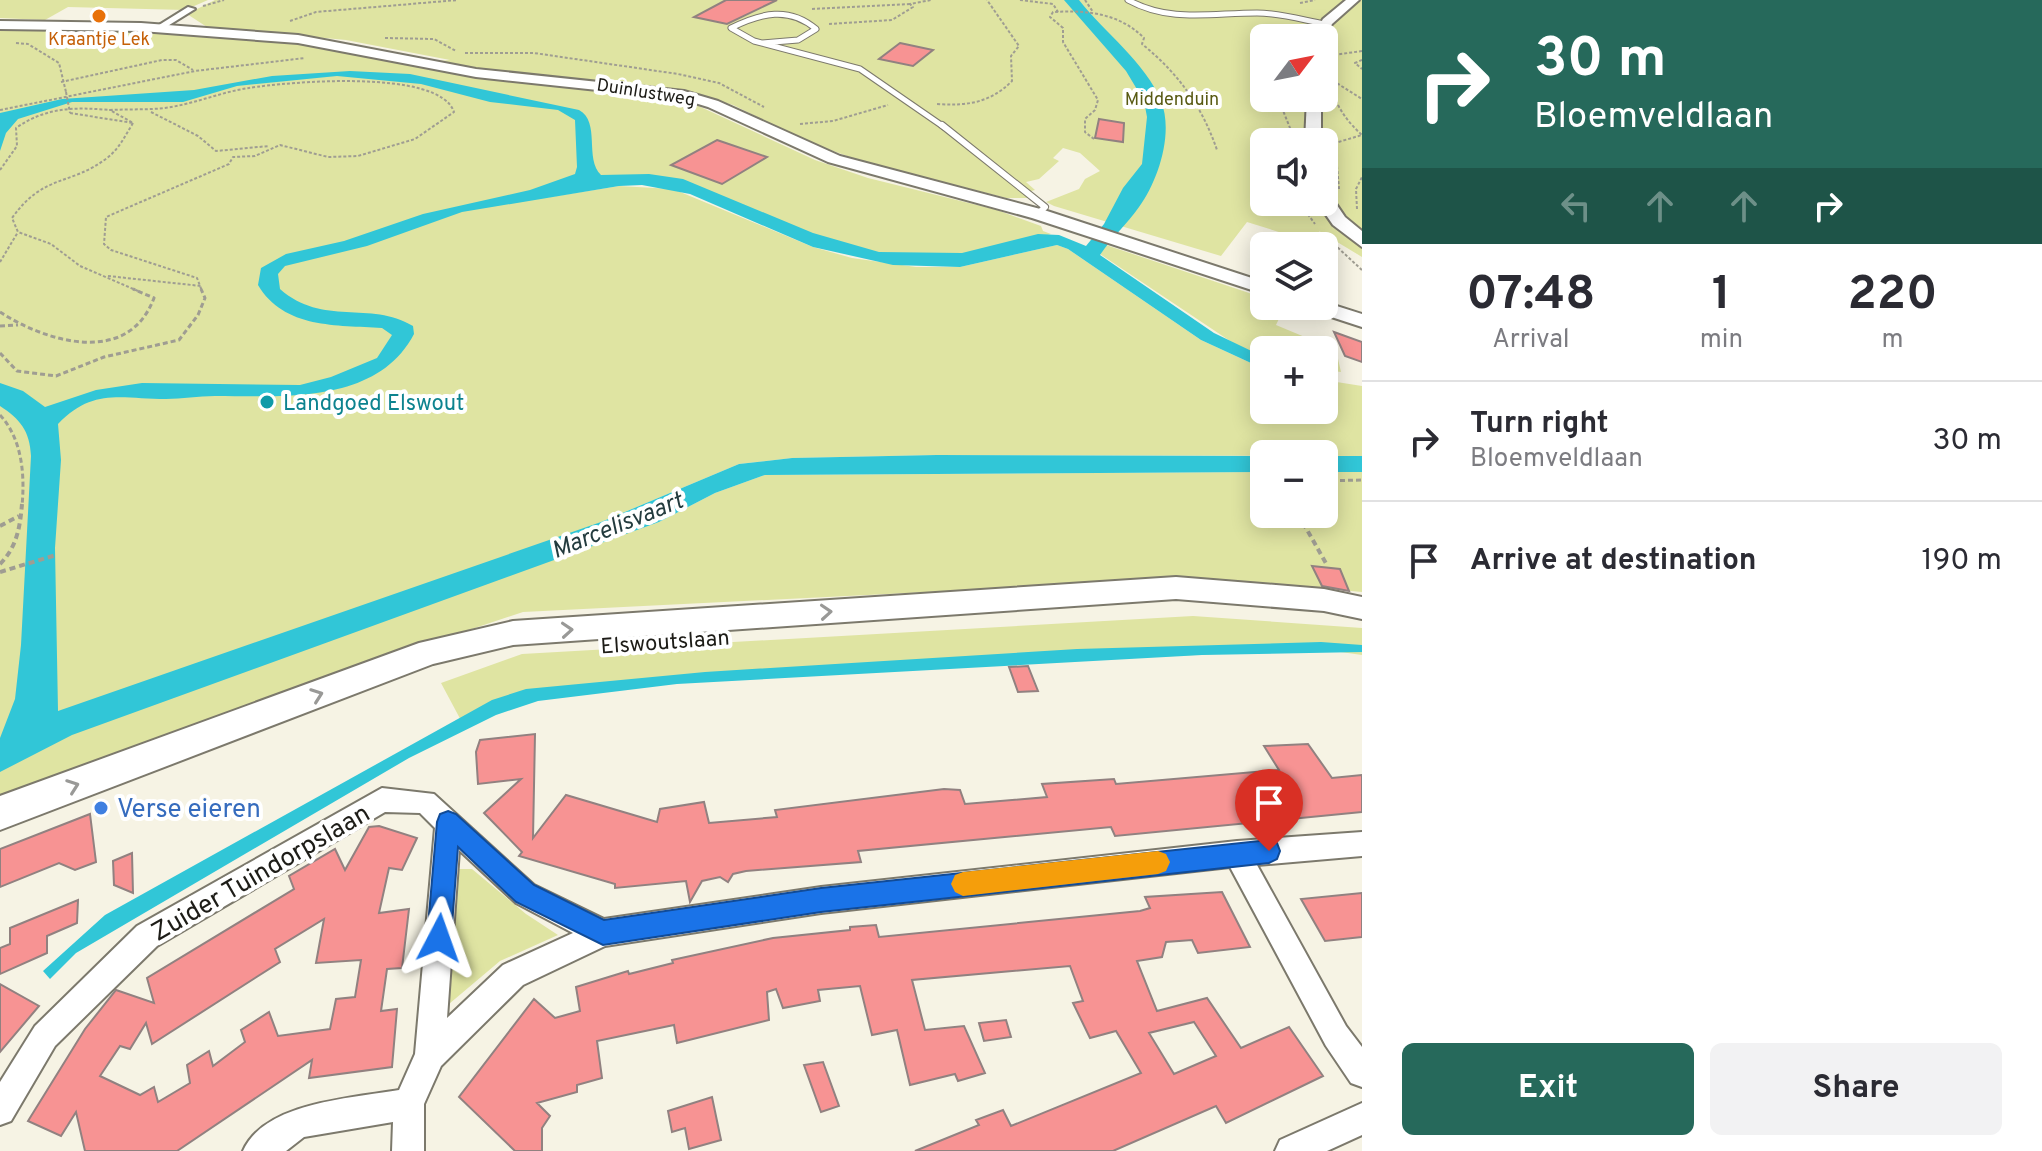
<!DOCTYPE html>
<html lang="en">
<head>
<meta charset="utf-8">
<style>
	:root { --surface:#fff; --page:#f2f2f3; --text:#2b2b33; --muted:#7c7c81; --line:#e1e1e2; --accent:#26695b }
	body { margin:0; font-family:Overpass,sans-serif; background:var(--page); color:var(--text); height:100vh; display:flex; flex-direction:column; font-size:30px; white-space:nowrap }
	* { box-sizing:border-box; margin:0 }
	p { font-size:26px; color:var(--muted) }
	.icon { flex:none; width:44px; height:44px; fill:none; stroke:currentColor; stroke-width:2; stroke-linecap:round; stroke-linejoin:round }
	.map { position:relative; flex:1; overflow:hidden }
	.details { display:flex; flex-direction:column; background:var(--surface); width:680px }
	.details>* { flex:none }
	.hud { background:#26695b; color:#fff; overflow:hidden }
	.needle { width:52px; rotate:58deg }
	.tools { position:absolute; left:1250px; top:24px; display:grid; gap:16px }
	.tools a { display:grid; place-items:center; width:88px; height:88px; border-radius:12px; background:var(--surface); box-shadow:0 4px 20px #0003; font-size:40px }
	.pin { position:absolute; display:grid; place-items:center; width:68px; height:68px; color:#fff; margin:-82px -34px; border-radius:50% 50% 50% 0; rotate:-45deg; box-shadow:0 0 8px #0007 }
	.pin .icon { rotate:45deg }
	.me { position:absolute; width:88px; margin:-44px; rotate:4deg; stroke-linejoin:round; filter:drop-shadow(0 0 6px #0008) }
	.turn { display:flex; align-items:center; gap:28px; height:168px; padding:0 40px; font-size:36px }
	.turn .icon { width:104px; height:104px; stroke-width:2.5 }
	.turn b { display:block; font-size:56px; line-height:68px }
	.lanes { display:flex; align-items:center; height:76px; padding:0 40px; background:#0003; justify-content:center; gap:40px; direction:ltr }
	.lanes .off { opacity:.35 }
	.eta { display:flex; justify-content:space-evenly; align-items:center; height:136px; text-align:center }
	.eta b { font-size:48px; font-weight:700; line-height:56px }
	.cta { display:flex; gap:16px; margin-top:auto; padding:16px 40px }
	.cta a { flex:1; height:92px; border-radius:12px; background:var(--accent); color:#fff; font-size:32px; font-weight:700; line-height:92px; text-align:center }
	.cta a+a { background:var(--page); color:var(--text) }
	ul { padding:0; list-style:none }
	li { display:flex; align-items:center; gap:24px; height:120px; padding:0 40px; border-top:2px solid var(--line) }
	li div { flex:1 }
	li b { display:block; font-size:30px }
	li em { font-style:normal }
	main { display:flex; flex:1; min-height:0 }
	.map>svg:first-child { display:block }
</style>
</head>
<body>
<main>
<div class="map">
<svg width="1362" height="1151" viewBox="0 0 1362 1151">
	<rect width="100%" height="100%" fill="#f6f3e4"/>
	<g fill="#dfe4a2" fill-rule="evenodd">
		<polygon points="0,0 208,0 185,10 68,7 45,20 0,18"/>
		<path d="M215,0H1362V257L1319,231L1330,248L1247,222L1221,256L1054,206L1046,202L1079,189L1085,179L1100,171L1080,153L1063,148L1053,158L1059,161L1039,179L1026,182L1035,190L1024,193L1028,198H1006L858,160L806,141L733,105L681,90L467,67L439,61L450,60L346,40L207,27L187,14ZM1264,38H1324V98H1264ZM1264,142H1324V202H1264Z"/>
		<polygon points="0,27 142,29 294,40 430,65 661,96 692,103 815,160 868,178 997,210 1041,226 1043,231 1051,234 962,261 870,254 823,241 674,180 606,182 544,198 619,186 673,189 813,247 852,258 916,267 960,267 1057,245 1068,249 1201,340 1264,369 1264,410 1324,410 1324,380 1362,386 1362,456 937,455 792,458 739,464 601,522 461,591 659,522 715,493 765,475 1264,472 1264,514 1324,514 1324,472 1362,472 1362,592 1228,580 1169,580 523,612 376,661 0,802"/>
		<polygon points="1106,245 1264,298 1264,306 1285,306 1276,325 1336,350 1341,372 1324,370 1324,350 1264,350 1264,357 1242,349 1100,254"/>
		<polygon points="1193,616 1362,628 1362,655 1320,649 685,680 528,700 464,726 441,683 522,654"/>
		<polygon points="458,869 472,869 526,914 558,935 500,961 449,1004 443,997 451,880"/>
	</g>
	<g fill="#31c6d7">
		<path d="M1064,0H1079C1104,32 1146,63 1161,101C1174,133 1158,181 1139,207C1127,224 1112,237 1100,255L1214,333L1264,357V369L1201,340L1068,249L1057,245L960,267L893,265L813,247L690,194L642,185L619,186L462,212L367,246L285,266L278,274L280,289C323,327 370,300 413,326L414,334C377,405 281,396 215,396C198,396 182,399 166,399C122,399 93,387 58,424L61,460L55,548L58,711L601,522L739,464L792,458L937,455L1264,456V472L765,475L715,493L659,522L72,735L0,772V738L15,699L21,645L31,456C30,431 20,419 0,406V383L23,391L45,407L96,390L142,383L300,385L331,377L377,358L392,335L382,328C337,325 284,329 258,285L261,268L286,254L344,241L423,214L530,190L575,174L577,167L575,120L558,110L490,102L421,84L337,76L237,86L183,102H72L18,119L6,133L0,151V113L62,99L194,90L272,76L350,71L410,74L579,110C601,122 584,159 601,175L649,174L683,179L813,233L879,252L962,253L1038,234L1059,235L1086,246L1104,224L1123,188L1142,164L1147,117L1144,101L1126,71Z"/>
		<rect x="1324" y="456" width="38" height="16"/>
		<polygon points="1321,642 1362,645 1362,652 1202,655 677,684 538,701 496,715 409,758 76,953 50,979 43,971 105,915 492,700 526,689 705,672 1077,649"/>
	</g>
	<g fill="#f79393" stroke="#918180" stroke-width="2" fill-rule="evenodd">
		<polygon points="726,0 777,0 727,24 694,17"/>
		<polygon points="900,43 933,50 913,66 879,59"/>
		<polygon points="1099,119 1124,123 1123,142 1095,138"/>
		<polygon points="717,140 767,157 722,184 671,165"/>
		<polygon points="1334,332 1362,342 1362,362 1345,356"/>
		<polygon points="1312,566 1340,569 1349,591 1322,586"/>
		<polygon points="1028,666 1038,691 1018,692 1009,667"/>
		<polygon points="535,734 533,838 566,795 657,822 660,809 704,802 709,823 777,817 775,810 944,789 960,790 965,804 1047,797 1042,784 1114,779 1116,784 1279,770 1264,746 1308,744 1332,778 1362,775 1362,812 1115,836 1111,827 858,851 861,862 746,871 733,874 728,882 720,877 702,881 690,902 686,881 615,888 615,884 519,856 522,852 484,813 521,779 478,784 476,752 480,740"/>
		<polygon points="90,814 96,862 75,870 59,863 0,887 0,849"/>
		<path d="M379,826L417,838L402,870L389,868L379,913L409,909L402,968L387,969L381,1011L397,1009L392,1067L309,1078L312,1060L177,1151H85L76,1112L61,1136L28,1121L85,1029L116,990L154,1003L147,978L294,889L289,876L335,849L345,870L369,827ZM324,919L316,963L361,960L355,997L336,999L330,1029L278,1036L269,1012L241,1030L245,1042L213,1066L209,1051L187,1065L190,1083L158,1102L154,1087L140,1095L100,1076L120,1046L130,1049L146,1023L152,1044L280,962L275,949Z"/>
		<polygon points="132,853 133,893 114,885 113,861"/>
		<path d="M1222,892L1250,947L1198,953L1192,940L1166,942L1162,957L1137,961L1157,1011L1207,998L1241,1048L1289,1027L1323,1076L1226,1123L1216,1106L1113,1151H915L979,1125L976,1120L1003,1110L1011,1126L1141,1073L1116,1031L1090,1038L1073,1003L1083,1001L1070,966L912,980L925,1030L964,1026L985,1073L958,1081L955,1074L910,1085L897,1030L872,1035L860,986L818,990L820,1001L783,1008L776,989L767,992L769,1020L677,1043L674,1025L597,1041L602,1078L577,1085V1092L537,1103L550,1116L542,1128V1151H515L459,1097L534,999L555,1018L580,1011L576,987L628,971L629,974L673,963L672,960L773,938L850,930V927L876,925L879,937L1140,911L1150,908L1145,897ZM1194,1022L1216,1056L1174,1074L1149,1033Z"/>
		<polygon points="1362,893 1362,937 1325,941 1301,899"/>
		<polygon points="78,900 77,923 47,936 47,953 0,974 0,948 10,944 10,928"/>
		<polygon points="0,984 39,1006 0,1052"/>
		<polygon points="1006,1020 1011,1037 984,1041 979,1023"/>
		<polygon points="823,1062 839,1106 821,1112 804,1065"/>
		<polygon points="712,1097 721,1140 689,1149 685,1128 672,1132 668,1111"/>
	</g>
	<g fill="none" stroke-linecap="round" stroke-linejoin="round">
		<g stroke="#7c796c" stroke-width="7">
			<g id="lane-far1">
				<path d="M1128,0C1170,23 1211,13 1257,13C1280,13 1303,20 1325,24"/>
				<path d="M762,43L798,40L816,29C789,6 761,13 731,28L754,41L860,69L944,127"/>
			</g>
		</g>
		<g stroke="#7c796c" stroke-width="8">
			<polyline id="lane" points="942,125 1045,207 1038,214"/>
		</g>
		<g stroke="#7c796c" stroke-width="4">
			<g id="street">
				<polygon points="188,7 195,9 166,27 159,25"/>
				<path d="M382,788L434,794L534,885L604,919L821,887L1237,841L1362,832V856L1257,865L1346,1026L1362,1047V1087L1351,1083L1326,1046L1230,867L821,913L605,946L523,985L441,1066L424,1104V1151H392L393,1122L304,1137L286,1151H243C264,1102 353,1098 399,1090L415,1054L435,828L420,813L385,812L157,946L55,1046L11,1121L0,1125V1082L35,1026L137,926ZM459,850L516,903L573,933L503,965L447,1018Z"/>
				<polygon points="1362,1103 1362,1135 1327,1151 1275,1151 1280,1140"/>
			</g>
		</g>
		<g stroke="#7c796c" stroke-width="4">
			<g id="secondary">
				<polygon points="1346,0 1359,0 1332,24 1324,39 1312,38 1323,19"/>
				<polygon points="0,21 141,23 298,35 476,69 684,91 718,101 840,156 1044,210 1264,282 1264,294 1032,218 828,162 708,107 682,99 476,77 298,43 141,31 0,29"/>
				<polygon points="1307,98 1321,98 1321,142 1305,142"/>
				<polygon points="1324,194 1330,195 1345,217 1362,231 1362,247 1333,225 1317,202 1324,202"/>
				<polygon points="1324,302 1362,314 1362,327 1310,310 1307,306 1324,306"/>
				<polygon points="1176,577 1324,589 1362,597 1362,619 1324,611 1176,599 513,645 433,664 0,830 0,796 419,643 513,621"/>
			</g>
		</g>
		<g stroke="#9f9d92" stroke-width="2" stroke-dasharray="3 2" stroke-linecap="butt">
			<polyline points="1020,0 1053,4 1058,12"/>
			<polyline points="1085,0 1093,12"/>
			<polyline points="1300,3 1315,0"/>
			<polyline points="203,6 224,0"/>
			<polyline points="812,9 910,4"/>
			<polyline points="290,21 316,12 458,0"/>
			<polyline points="829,24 892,20 913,7 910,4 931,0"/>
			<polyline points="1278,29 1286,38"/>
			<polyline points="385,38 434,39 456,51"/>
			<polyline points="1265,38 1266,25"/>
			<polyline points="16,43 28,44 59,63 66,92"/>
			<path d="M1326,47C1324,82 1336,112 1362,135L1335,143L1339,189"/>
			<polyline points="1362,51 1334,55 1329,68 1335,82 1362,99"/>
			<polyline points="465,53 534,53 678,74 719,83 764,107"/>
			<polyline points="1362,60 1355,63 1362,69"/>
			<polyline points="61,82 162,60 176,60 193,70"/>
			<polyline points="1278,98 1290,128 1286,142"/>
			<path d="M937,104C967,106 990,103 1012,81L1011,56L1019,46L987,0"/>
			<polyline points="0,110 195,71 305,58"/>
			<polyline points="151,112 198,136 216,151 269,146"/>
			<path d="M70,113L133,123L110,110C128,109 147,110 165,108C194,104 221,92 249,88C287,82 439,68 454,112L415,139L358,156L328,157L280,145L255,156L233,157L229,164L106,217L104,244L111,250L197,278L202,291"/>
			<path d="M133,123C125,136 119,149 107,158C71,186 44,173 12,218L18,232L51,244L80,266L138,291"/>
			<polyline points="800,124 833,121 888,105"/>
			<path d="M1094,139L1085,132V119L1095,110L1098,100L1063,42V28L1050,17L1053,12C1087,10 1119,13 1144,38L1142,44C1178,73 1202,106 1217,150"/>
			<path d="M0,170L17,146L16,128C46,107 75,107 110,110"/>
			<polyline points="1299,202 1315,224"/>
			<polyline points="1357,209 1356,189 1362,177"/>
			<polyline points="1323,234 1362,270"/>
			<polyline points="0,262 18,232"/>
			<polyline points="108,276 201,286"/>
		</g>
		<g stroke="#9f9d92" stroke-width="3" stroke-dasharray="5 3" stroke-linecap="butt">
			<path d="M0,312C46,342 128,367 154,298L133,289"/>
			<polyline points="0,326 18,325"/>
			<polyline points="0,353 17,371 56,376 104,357 179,340 198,315 205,298 201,289"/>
			<path d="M0,415C22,439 25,474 22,506"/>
			<polyline points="1324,481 1362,480"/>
		</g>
		<g stroke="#9f9d92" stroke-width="4" stroke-dasharray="6 4" stroke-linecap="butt">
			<polyline points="1298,514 1327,565"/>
			<polyline points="0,526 19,516"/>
			<path d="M0,564C17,547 20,527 22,504"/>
			<polyline points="0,572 56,555"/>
		</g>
		<use href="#lane-far1" stroke="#fff" stroke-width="5"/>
		<use href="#lane" stroke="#fff" stroke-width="6"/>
		<use href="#street" fill="#fff" fill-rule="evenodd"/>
		<use href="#secondary" fill="#fff" fill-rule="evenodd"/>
		<polyline stroke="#9f9d92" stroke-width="2" stroke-dasharray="3 2" stroke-linecap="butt" points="66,92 70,113"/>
	</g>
	<defs><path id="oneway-chevron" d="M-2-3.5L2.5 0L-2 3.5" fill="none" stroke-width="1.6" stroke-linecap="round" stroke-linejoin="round" transform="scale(2)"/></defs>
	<g stroke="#999997">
		<use href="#oneway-chevron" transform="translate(826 612) rotate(-4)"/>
		<use href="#oneway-chevron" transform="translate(567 630) rotate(-4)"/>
		<use href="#oneway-chevron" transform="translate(317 695) rotate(-20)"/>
		<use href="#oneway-chevron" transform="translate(73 786) rotate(-20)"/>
	</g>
	<polygon fill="#1a73e8" stroke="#114b97" stroke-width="2" points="448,811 456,814 534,885 604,920 821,888 1269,840 1277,843 1280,851 1277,859 1269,863 821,912 603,945 516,902 458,847 451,938 448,947 439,951 430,947 427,938 437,822 440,814"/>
	<polygon fill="#f59e0b" points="1158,851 1166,854 1170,862 1166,871 1158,874 963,896 955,892 951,884 955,875 963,872"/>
	<circle fill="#e8710a" stroke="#fff" stroke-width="3" cx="99" cy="16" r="8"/>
	<circle fill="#0f9aa8" stroke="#fff" stroke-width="3" cx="267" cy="402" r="8"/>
	<circle fill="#3f7fe0" stroke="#fff" stroke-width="3" cx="101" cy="808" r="8"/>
	<g text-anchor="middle" stroke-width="8" stroke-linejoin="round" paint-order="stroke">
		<g font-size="18" fill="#c56008" stroke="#fff">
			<text x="99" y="45">Kraantje Lek</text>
		</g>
		<g font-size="18" fill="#1d1c17" stroke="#fff">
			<text transform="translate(646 92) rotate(9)" y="6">Duinlustweg</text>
		</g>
		<g font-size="18" fill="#585a13" stroke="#fff">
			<text x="1172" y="105">Middenduin</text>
		</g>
		<g font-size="22" fill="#0d838f" stroke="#fff" text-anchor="start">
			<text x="283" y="410">Landgoed Elswout</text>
		</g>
		<g font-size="22" fill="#1d1c17" stroke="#fff">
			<text transform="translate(665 641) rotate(-4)" y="8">Elswoutslaan</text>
		</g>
		<g font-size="24" font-style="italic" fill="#233b3e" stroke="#fff">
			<text transform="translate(617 525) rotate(-22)" y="8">Marcelisvaart</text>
		</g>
		<g font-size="26" fill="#366cbe" stroke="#fff" text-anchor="start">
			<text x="117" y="817">Verse eieren</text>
		</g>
		<g font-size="26" fill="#1d1c17" stroke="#fff">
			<text transform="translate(260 872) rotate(-30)" y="9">Zuider Tuindorpslaan</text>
		</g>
	</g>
</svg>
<div class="tools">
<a><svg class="needle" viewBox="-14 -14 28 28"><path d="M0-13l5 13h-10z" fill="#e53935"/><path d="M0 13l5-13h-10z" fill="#7c7c81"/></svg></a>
<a><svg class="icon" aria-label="sound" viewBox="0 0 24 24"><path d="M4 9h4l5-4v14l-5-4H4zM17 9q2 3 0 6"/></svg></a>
<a><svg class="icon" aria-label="layers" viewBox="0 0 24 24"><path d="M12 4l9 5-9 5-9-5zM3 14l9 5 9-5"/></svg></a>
<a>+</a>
<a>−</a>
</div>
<div class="pin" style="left:1269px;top:851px;background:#d93025"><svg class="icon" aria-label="arrive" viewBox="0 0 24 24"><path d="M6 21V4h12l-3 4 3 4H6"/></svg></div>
<svg class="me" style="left:439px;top:938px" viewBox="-20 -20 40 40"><path d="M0-17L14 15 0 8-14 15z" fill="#1a73e8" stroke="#fff" stroke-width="4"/></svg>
</div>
<section class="details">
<div class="hud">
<div class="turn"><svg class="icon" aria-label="right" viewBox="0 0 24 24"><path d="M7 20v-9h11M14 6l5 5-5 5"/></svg><div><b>30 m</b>Bloemveldlaan</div></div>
<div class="lanes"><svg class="icon off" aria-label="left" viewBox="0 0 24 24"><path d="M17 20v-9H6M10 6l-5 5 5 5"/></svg><svg class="icon off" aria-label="ahead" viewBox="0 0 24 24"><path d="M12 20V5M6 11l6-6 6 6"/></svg><svg class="icon off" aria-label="ahead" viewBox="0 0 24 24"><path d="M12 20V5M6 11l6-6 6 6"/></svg><svg class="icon" aria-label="right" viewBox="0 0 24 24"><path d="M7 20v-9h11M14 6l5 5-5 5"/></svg></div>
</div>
<div class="eta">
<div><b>07:48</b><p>Arrival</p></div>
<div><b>1</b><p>min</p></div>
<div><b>220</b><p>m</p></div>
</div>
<ul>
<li><svg class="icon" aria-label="right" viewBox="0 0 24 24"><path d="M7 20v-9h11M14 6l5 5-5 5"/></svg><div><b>Turn right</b><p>Bloemveldlaan</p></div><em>30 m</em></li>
<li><svg class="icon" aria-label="arrive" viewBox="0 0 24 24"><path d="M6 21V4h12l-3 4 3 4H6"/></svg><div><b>Arrive at destination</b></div><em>190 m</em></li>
</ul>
<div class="cta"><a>Exit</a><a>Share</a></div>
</section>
</main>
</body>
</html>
